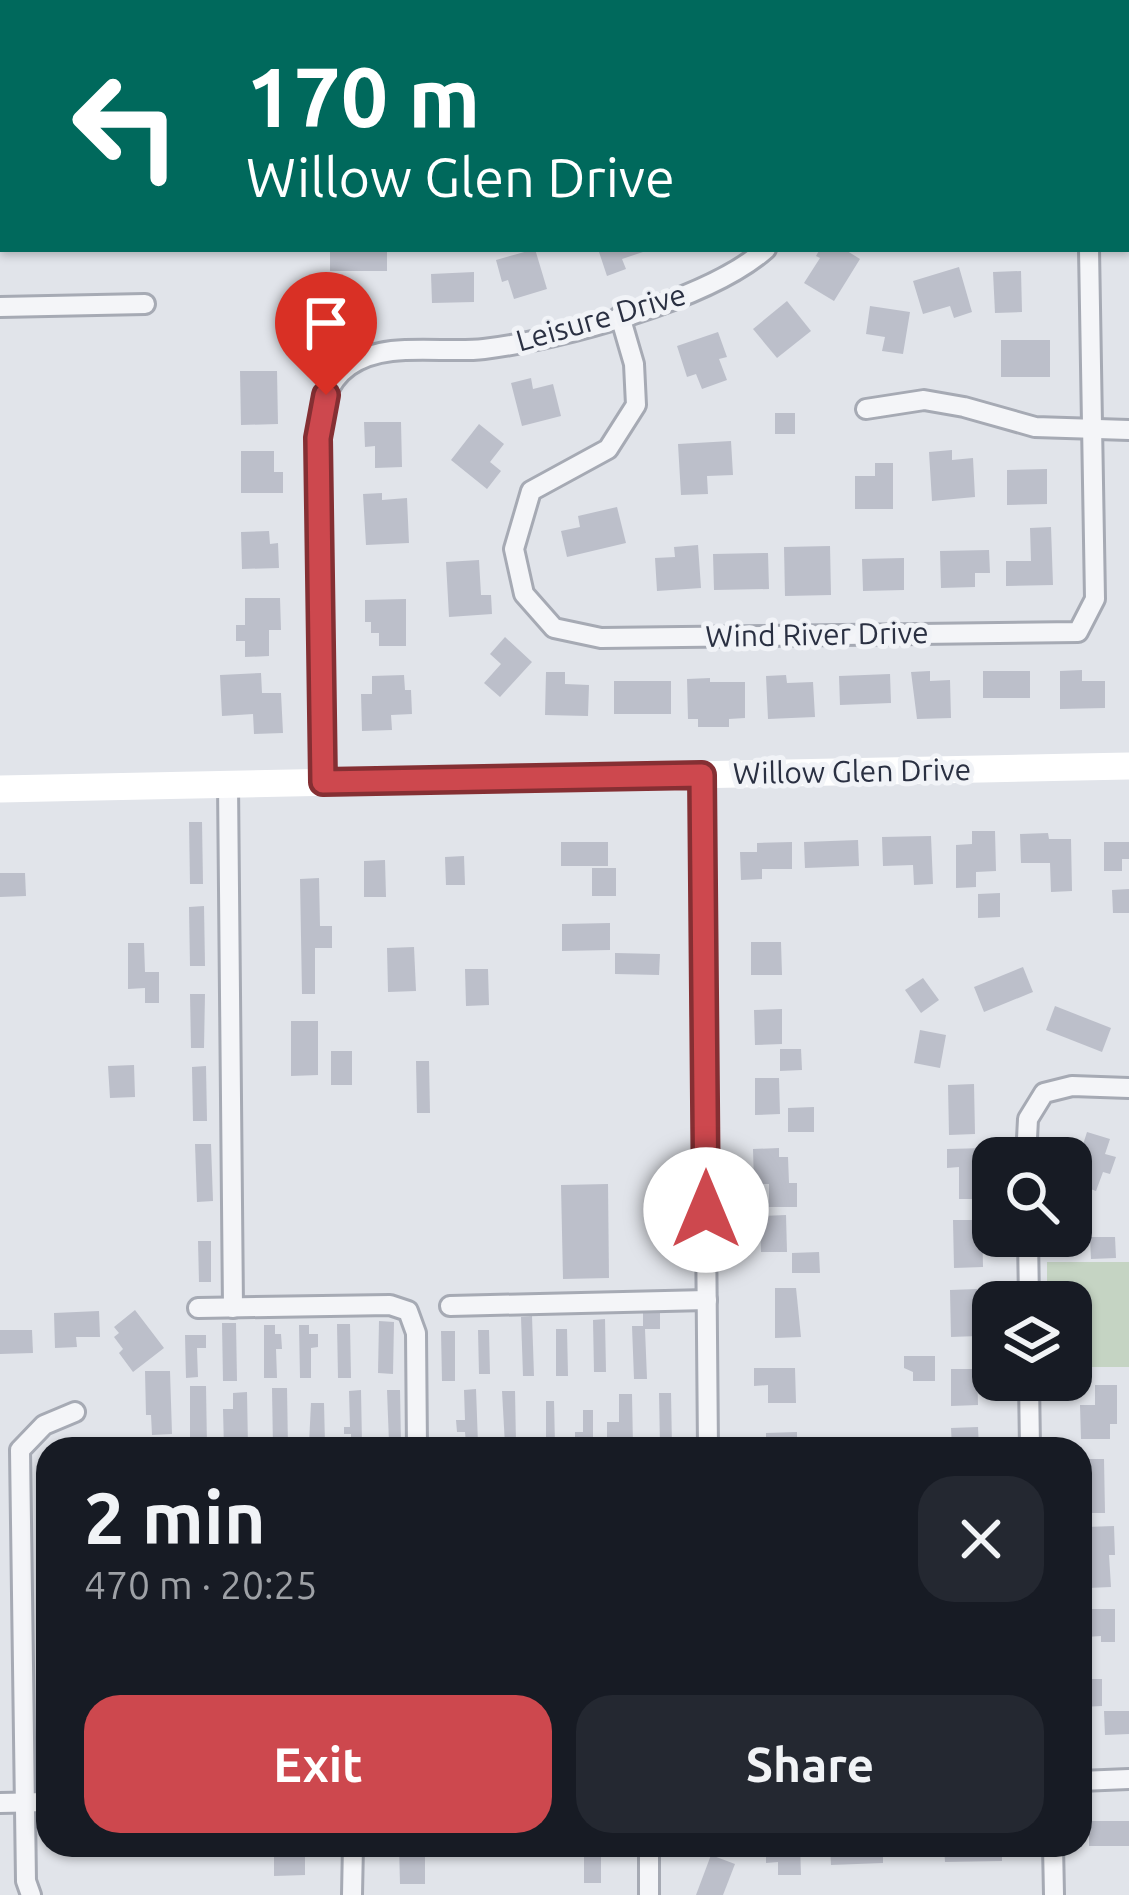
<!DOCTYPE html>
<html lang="en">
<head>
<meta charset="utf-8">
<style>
	:root { --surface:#171b24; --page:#242831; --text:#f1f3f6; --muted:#9ea1a6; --accent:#cd484e }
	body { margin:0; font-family:Ubuntu,sans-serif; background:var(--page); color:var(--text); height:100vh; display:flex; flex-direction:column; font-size:45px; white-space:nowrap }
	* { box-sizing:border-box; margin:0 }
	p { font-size:39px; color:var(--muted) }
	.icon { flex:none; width:66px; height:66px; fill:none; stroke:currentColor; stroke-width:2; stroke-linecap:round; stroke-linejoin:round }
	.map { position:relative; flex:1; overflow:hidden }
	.details { position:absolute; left:36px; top:1437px; width:1056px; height:420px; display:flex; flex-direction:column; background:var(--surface); border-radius:36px; box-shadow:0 3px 9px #0004 }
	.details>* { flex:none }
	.top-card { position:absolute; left:0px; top:0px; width:1131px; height:252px; box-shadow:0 3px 9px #0004; background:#00695c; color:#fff; overflow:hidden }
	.fabs { position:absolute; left:972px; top:1137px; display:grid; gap:24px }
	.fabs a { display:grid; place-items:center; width:120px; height:120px; border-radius:24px; background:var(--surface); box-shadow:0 3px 9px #0004; font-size:60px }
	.pin { position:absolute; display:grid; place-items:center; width:102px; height:102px; color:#fff; margin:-123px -51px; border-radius:50% 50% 50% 0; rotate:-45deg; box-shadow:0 0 12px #0007 }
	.pin .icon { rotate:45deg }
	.me { position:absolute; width:132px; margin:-66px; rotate:0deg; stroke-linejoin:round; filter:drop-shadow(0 0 9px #0008) }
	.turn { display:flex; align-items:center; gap:42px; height:252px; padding:0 48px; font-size:54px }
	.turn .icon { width:156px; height:156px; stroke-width:2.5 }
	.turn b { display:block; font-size:84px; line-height:102px }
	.round { display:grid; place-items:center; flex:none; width:126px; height:126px; border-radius:36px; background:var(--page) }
	.overview { display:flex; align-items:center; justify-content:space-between; height:204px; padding:0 48px }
	h1 { font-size:72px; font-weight:700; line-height:90px }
	.button { display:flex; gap:24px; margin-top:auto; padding:24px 48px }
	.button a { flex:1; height:138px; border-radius:36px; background:var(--accent); color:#fff; font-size:48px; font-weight:700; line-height:138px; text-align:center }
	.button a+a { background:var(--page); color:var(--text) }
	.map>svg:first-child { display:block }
</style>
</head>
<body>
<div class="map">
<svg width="1129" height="1895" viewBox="0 0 1129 1895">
	<rect width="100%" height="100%" fill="#e1e4ea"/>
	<g fill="#c5d4c3">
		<polygon points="0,0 686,0 3,3 3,70"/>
		<polygon points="1047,1262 1129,1262 1129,1367 1071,1367 1071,1302 1047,1302"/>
	</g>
	<g fill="#bcbfca">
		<rect x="330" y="249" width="57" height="22"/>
		<polygon points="535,249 547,289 514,299 508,280 502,282 496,260"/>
		<polygon points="598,249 649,249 649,250 622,259 626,269 607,276"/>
		<polygon points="820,249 844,249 860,259 834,301 804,283 820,258 816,256"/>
		<polygon points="959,267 972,312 954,318 950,306 923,314 913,281"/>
		<polygon points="1021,271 1022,312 995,313 993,272"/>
		<polygon points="474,272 474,302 432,303 431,274"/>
		<polygon points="787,301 811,331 777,358 753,329"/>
		<polygon points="870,306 910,312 903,354 882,351 885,337 866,334"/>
		<polygon points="718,332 727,357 719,359 727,380 702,389 696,374 687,377 677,346"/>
		<rect x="1001" y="340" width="49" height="37"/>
		<polygon points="240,371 277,371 278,424 241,425"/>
		<polygon points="531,378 533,389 553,384 561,416 522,426 511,383"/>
		<rect x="775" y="413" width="20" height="21"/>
		<polygon points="364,422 401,422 402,467 375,468 375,446 365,447"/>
		<polygon points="479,424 504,444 490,462 501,471 487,489 451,460"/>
		<polygon points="731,441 733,475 707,476 708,494 681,495 678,444"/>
		<polygon points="952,450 952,460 973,458 975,497 932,501 929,452"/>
		<polygon points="241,451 274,451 274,472 283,472 283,493 241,493"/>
		<polygon points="875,463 893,463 893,509 855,509 855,476 875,476"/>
		<polygon points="1047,469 1047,504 1007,505 1007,470"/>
		<polygon points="382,493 382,500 407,498 409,543 366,545 363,494"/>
		<polygon points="617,507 626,543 567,557 561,531 580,527 578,516"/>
		<polygon points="1051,527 1053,585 1006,586 1006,561 1031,561 1030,528"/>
		<polygon points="269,531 270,544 278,543 279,568 242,569 241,532"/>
		<polygon points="698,545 701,588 657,591 655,558 675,557 674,547"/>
		<polygon points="830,546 831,595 785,596 784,547"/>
		<polygon points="989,550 990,573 975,573 975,587 941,588 940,551"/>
		<polygon points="768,553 769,589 714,590 713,554"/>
		<polygon points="904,558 904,590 863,591 862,559"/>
		<polygon points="479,560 481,595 491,595 492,614 449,617 446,562"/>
		<polygon points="245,598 280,598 281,630 269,630 269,656 245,657 245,641 236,641 236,625 245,625"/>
		<polygon points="406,599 406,646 379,646 379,633 371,633 371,622 365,622 365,600"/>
		<polygon points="505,637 532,662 500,697 484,683 501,664 490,654"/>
		<polygon points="1082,670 1082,681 1105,681 1105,708 1060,709 1060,671"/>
		<polygon points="930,671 930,681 950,680 951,718 917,719 911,672"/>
		<rect x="983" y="671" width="47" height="27"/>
		<polygon points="546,672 565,672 565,684 589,685 588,716 545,715"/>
		<polygon points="261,673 262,693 281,693 283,733 254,734 253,714 222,716 220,675"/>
		<polygon points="890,674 891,703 840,705 839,676"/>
		<polygon points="404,675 405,690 411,690 412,714 391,715 392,730 362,731 361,694 372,694 372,676"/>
		<polygon points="786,675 787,683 813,682 815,717 768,719 766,676"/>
		<polygon points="710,678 710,682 745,682 745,718 729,719 729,727 698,727 698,719 688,719 687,679"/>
		<rect x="614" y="681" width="57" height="33"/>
		<polygon points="189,822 202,822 203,884 190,884"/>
		<polygon points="972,831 995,831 996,871 976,872 976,887 956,888 956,845 972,844"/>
		<polygon points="1048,833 1049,839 1071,839 1072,891 1051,892 1050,863 1021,863 1020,834"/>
		<polygon points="931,836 933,884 914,885 913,865 883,866 882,837"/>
		<polygon points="858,840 859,866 805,868 804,842"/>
		<rect x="561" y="842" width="47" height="24"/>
		<polygon points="792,842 792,869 762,869 762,879 741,880 740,852 757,852 757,843"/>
		<polygon points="1104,842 1129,842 1129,859 1122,859 1122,871 1104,871"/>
		<polygon points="464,856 465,885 446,885 445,857"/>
		<polygon points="385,860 386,897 364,897 364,861"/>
		<rect x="592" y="868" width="24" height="28"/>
		<polygon points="0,873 25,873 26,896 0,897"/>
		<polygon points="319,878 320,926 332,926 332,948 315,948 315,994 302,994 300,879"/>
		<polygon points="1129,889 1129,913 1113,913 1112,890"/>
		<polygon points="1000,893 1000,917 978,918 978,894"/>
		<polygon points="204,906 205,966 190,966 189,907"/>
		<polygon points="610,923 610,950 562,951 562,924"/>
		<polygon points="751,942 781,942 782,975 751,975"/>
		<polygon points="128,943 144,943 145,972 159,972 159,1003 145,1003 145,988 128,989"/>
		<polygon points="414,947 416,991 388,992 387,948"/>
		<polygon points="615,953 660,954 659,975 615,974"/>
		<polygon points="1023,967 1033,992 984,1012 974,987"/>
		<polygon points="465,969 488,969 489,1005 466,1006"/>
		<polygon points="923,978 939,1000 921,1013 905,990"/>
		<polygon points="190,994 205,994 204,1048 191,1048"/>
		<polygon points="1055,1006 1111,1028 1102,1052 1046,1030"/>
		<polygon points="782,1009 782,1044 755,1045 754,1010"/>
		<polygon points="291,1021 318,1021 318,1075 291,1076"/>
		<polygon points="920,1030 946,1035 940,1068 914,1063"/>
		<polygon points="780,1049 801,1049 802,1070 780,1071"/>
		<rect x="331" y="1051" width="21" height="34"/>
		<polygon points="416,1061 429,1061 430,1113 417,1113"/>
		<polygon points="134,1065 135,1097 110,1098 108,1066"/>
		<polygon points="206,1066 207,1121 193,1121 192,1067"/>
		<polygon points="755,1078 779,1078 780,1114 755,1115"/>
		<polygon points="974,1084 975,1134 949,1135 948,1085"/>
		<polygon points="814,1107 814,1132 788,1132 788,1108"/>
		<polygon points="1087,1132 1110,1139 1105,1154 1116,1157 1110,1174 1103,1172 1096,1191 1071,1182"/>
		<polygon points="195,1144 211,1144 213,1201 197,1202"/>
		<polygon points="779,1148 779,1157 788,1157 789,1183 797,1183 797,1207 769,1207 769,1184 754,1184 753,1149"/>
		<polygon points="986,1148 987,1199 959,1199 959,1167 947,1168 947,1149"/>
		<polygon points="608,1184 609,1278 563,1279 561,1185"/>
		<polygon points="786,1215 787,1252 761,1252 760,1216"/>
		<polygon points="953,1220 982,1220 983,1267 954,1268"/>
		<polygon points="1090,1237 1115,1237 1116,1258 1091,1259"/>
		<polygon points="198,1241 211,1241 211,1282 199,1282"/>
		<polygon points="819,1252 820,1273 792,1273 792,1253"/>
		<polygon points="775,1288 796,1288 801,1337 775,1338"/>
		<polygon points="977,1289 978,1336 951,1337 950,1290"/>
		<polygon points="135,1310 164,1348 133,1372 119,1353 123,1349 114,1337 119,1333 114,1327"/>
		<polygon points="99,1311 100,1337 76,1337 77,1347 55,1348 54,1313"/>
		<polygon points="643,1313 660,1313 660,1329 645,1329 647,1379 634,1379 632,1326 643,1326"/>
		<polygon points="532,1316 534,1376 523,1376 521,1317"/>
		<polygon points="605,1319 606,1372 594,1372 593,1320"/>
		<polygon points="379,1321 394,1322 393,1374 378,1373"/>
		<polygon points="222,1323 236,1323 237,1381 223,1381"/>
		<polygon points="337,1324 350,1324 351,1378 338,1378"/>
		<polygon points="264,1325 275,1325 275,1334 281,1334 282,1349 276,1349 277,1378 264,1378"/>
		<polygon points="299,1325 309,1325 309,1334 318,1334 318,1347 311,1348 311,1378 300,1378"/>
		<polygon points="556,1329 567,1329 568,1376 556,1376"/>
		<polygon points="0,1330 32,1330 33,1353 0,1354"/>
		<polygon points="478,1330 489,1330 490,1374 479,1374"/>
		<polygon points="441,1331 455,1331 455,1381 442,1381"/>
		<polygon points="185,1335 206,1335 206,1348 197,1348 198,1377 186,1378"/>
		<polygon points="904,1356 935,1356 935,1381 913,1381 913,1372 904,1368"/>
		<polygon points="754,1368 795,1368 796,1403 768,1403 768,1385 754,1386"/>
		<polygon points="951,1369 977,1369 978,1405 951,1406"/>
		<polygon points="145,1371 170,1371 172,1434 152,1435 151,1415 146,1415"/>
		<polygon points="1095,1385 1117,1385 1117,1424 1110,1424 1110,1439 1081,1439 1080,1405 1095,1405"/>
		<polygon points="190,1386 206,1386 207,1448 190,1448"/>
		<polygon points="272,1388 287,1388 288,1449 273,1449"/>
		<polygon points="476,1389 478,1444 466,1444 465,1432 457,1432 456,1420 465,1420 464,1390"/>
		<polygon points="361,1390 362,1444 351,1444 351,1434 344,1434 344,1427 350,1427 349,1391"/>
		<polygon points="387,1390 400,1390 401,1443 389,1443"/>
		<polygon points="502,1391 515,1391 516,1444 505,1445"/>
		<polygon points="247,1392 248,1448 224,1449 223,1409 233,1409 233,1393"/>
		<polygon points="659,1393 671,1393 672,1447 660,1447"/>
		<polygon points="619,1394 632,1394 633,1447 607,1448 607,1422 619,1422"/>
		<polygon points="546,1401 554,1401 555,1445 546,1445"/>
		<polygon points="311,1403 324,1403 325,1444 309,1444"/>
		<polygon points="583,1410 593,1410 593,1444 575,1444 575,1432 583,1432"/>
		<polygon points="978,1427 979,1449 952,1449 951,1428"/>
		<polygon points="797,1432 797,1449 766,1449 766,1433"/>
		<polygon points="1080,1459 1104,1459 1105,1513 1081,1513"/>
		<polygon points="1114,1526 1115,1555 1109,1555 1111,1587 1088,1588 1086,1527"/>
		<polygon points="1086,1609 1115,1609 1115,1642 1101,1642 1101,1636 1086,1637"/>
		<polygon points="1081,1679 1102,1679 1102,1706 1081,1707"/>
		<polygon points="1104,1711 1129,1711 1129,1734 1105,1735"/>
		<rect x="1089" y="1821" width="40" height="25"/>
		<polygon points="274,1845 305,1845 305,1875 274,1876"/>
		<polygon points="399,1845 425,1845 425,1884 400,1884"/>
		<polygon points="766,1845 800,1845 801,1875 778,1875 778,1862 766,1863"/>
		<polygon points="830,1845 883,1845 883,1863 831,1865"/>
		<polygon points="944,1845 1002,1845 1002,1861 945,1862"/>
		<rect x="584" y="1849" width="17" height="34"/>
		<polygon points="711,1855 735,1864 723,1895 696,1895"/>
	</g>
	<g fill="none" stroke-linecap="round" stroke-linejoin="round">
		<g stroke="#a6aab4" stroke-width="24">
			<g id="street">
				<polyline points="1071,0 1072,3"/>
				<polyline points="962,3 964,0"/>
				<polyline points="0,307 145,304"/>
				<polyline points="620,316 634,364 636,405 608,449 531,491 514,549 524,594 554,628 601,638 1078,632 1095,599 1089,249"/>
				<polyline points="866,409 924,400 964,407 1035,427 1129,430"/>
				<polyline points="702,775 708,1449"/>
				<path d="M323,782L318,438C320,410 325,383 349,366C385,340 443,354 484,349C560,340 710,299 766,249"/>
				<polyline points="228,784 233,1308"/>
				<polyline points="1026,1158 1028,1119 1044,1093 1072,1086 1129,1088"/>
				<polyline points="1028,1236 1029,1302"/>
				<polyline points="450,1306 707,1300"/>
				<polyline points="198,1308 390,1305 408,1311 416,1333 417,1449"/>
				<polyline points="1029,1380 1030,1449"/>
				<polyline points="1080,1781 1129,1779"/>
				<polyline points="0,1803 48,1802"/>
				<polyline points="1053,1845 1054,1895"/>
				<polyline points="31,1895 26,1881 20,1450 44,1425 75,1412"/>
				<polyline points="352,1895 353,1845"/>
				<polyline points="649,1895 649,1845"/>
			</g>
		</g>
		<use href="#street" stroke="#f4f5f8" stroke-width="18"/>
		<polyline stroke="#fff" stroke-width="27" points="0,789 1129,766"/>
	</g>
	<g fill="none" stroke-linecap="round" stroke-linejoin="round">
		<g stroke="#852f33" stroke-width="30">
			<polyline id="route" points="326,395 318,438 323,782 702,775 706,1210"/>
		</g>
		<use href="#route" stroke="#cd484e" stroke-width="21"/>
	</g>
	<g text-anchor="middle" stroke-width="10" stroke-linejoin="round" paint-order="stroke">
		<g font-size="30" fill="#2a3042" stroke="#f1f3f7">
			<text transform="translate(601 318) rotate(-16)" y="10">Leisure Drive</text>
			<text transform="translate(817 635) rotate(-1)" y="10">Wind River Drive</text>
			<text transform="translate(852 772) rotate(-1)" y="10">Willow Glen Drive</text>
		</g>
	</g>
</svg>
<div class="fabs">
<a><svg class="icon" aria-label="search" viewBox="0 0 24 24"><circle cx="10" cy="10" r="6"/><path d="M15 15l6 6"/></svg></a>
<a><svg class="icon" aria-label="layers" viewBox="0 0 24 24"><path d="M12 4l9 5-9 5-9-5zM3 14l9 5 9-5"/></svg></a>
</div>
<div class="pin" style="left:326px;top:395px;background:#d93025"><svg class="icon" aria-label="arrive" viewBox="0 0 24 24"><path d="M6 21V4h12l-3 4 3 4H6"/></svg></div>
<svg class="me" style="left:706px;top:1210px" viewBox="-20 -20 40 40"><circle r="19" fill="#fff"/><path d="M0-13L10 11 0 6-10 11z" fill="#cd484e"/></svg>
<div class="top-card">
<div class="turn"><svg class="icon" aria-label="left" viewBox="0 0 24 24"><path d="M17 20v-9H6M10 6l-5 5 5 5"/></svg><div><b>170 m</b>Willow Glen Drive</div></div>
</div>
<section class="details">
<div class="overview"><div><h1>2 min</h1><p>470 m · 20:25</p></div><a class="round"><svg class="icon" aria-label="close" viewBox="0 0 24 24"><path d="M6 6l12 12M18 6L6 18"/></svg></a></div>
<div class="button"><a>Exit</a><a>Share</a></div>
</section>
</div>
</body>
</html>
